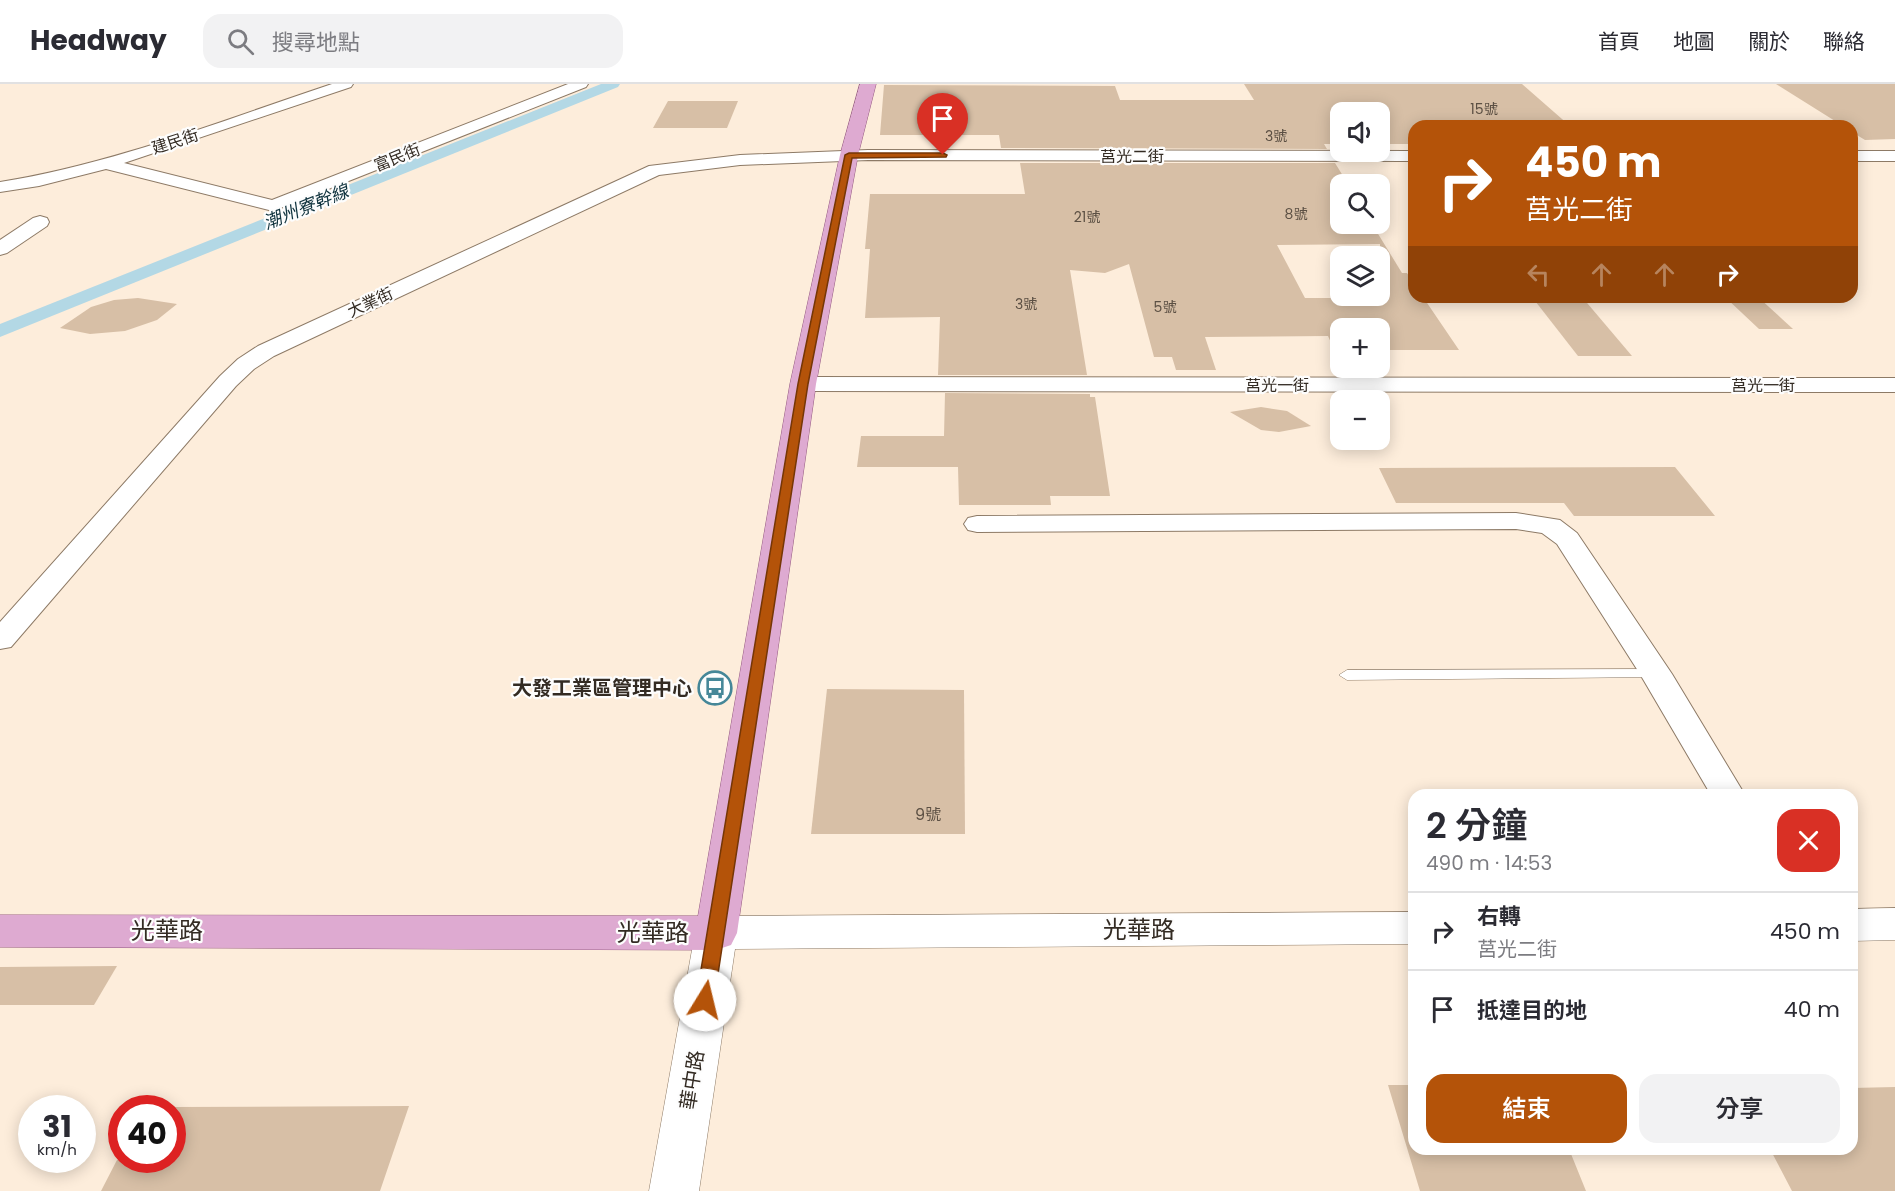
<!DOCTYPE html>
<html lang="zh-TW">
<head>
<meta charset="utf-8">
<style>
	:root { --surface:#fff; --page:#f2f2f3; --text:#2b2b33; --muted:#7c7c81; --line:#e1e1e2; --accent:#b45309 }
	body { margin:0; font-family:Poppins,"Noto Sans TC",sans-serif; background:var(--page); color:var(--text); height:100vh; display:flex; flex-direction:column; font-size:22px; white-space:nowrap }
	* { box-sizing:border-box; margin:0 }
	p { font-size:20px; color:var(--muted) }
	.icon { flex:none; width:33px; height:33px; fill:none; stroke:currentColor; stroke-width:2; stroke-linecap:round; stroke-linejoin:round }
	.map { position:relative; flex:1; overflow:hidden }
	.details { position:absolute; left:1408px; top:705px; width:450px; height:366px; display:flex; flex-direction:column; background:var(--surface); border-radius:18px; box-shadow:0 3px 15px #0003 }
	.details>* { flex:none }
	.guide { position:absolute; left:1408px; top:36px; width:450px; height:183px; border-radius:18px; box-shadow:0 3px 15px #0003; background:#b45309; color:#fff; overflow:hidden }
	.fabs { position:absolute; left:1330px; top:18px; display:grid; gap:12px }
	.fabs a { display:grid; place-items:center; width:60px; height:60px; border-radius:12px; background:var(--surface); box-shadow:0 3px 15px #0003; font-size:30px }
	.speed { position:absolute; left:18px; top:1011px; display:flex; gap:12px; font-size:30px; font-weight:700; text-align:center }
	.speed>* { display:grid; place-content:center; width:78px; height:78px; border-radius:50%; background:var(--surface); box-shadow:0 3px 15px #0003; line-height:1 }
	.speed small { font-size:15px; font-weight:400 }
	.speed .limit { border:9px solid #d22; background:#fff; color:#111 }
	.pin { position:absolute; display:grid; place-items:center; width:51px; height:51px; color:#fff; margin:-62px -26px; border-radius:50% 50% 50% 0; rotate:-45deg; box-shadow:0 0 6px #0007 }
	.pin .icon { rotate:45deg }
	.me { position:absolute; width:66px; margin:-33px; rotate:9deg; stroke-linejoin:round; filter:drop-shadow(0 0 4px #0008) }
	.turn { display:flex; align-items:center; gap:21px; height:126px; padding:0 18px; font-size:27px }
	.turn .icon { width:78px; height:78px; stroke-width:2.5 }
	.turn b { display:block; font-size:42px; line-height:51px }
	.lanes { display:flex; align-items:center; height:57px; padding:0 18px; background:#0003; justify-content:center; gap:30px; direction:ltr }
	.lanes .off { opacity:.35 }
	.round { display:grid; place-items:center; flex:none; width:63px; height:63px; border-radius:18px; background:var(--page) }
	.headline { display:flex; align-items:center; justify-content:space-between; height:102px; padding:0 18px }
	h1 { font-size:36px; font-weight:600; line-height:45px }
	.button { display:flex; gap:12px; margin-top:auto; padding:12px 18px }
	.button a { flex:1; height:69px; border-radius:18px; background:var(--accent); color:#fff; font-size:24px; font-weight:600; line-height:69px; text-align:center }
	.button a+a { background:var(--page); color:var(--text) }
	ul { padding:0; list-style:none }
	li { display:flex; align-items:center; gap:18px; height:78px; padding:0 18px; border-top:2px solid var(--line) }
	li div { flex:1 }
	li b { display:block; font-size:22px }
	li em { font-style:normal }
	header { display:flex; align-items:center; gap:36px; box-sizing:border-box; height:84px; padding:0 30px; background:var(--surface); border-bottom:2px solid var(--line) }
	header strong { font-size:28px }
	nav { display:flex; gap:33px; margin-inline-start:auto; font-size:21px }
	.search { width:420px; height:54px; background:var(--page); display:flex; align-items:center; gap:15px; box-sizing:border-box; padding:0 21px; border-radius:18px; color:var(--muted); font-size:22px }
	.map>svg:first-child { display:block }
</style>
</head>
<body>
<header>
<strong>Headway</strong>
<div class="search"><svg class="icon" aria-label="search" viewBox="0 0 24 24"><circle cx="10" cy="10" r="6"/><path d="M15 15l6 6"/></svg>搜尋地點</div>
<nav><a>首頁</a><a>地圖</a><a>關於</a><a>聯絡</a></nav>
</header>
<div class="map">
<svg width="1895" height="1107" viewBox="0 0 1895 1107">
	<rect width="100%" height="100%" fill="#fdeddb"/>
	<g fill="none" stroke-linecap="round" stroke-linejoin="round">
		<polygon fill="#b3d8e5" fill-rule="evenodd" points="601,0 620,0 618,3 0,253 0,240"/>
	</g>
	<g fill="#d7bfa6" fill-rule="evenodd">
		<polygon points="1244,0 1522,0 1570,42 1414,42 1414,60 1380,60 1380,28 1341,28 1341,60 1324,60 1327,65 1001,64 999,51 880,51 884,1 1115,2 1120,16 1254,16"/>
		<polygon points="1776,0 1895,0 1895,55 1865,56 1852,48 1852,42 1843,42"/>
		<polygon points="668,17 738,17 727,44 653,44"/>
		<path d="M1020,79H1335L1348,100H1341V140H1372L1402,189H1407L1414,200V213H1423L1459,266H1380V244H1341V281L1328,252L1205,253L1216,286H1176L1172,273H1154L1129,180L1105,189L1070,186L1087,291H938L940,233L865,234L870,165H865L870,110H1025ZM1380,160V212H1364L1365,214H1305L1277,161Z"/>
		<polygon points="1532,213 1582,213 1632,272 1578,272"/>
		<polygon points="1725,213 1758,213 1793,245 1759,245"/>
		<polygon points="138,214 177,220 157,236 125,247 90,250 60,244 91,223 114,216"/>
		<polygon points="945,309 1090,310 1090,313 1095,313 1110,412 1050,412 1051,421 959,421 958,383 857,383 861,352 944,352"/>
		<polygon points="1261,323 1287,327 1311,342 1279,348 1261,346 1230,328"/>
		<polygon points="1675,383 1715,432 1574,432 1564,419 1396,419 1379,384"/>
		<polygon points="827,605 964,606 965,750 811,750"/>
		<polygon points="117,882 94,921 0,921 0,883"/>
		<polygon points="1388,1001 1414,1001 1414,1065 1569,1065 1586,1107 1420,1107"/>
		<polygon points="1895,1003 1895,1107 1792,1107 1770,1065 1852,1065 1852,1004"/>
		<polygon points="409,1022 380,1107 101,1107 117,1076 172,1076 172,1023"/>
	</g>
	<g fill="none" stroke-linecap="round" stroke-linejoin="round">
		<g stroke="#8d7a66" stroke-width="1">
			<polygon id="lane" points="1656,585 1664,590 1661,593 1347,596 1339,591 1347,586"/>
		</g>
		<g stroke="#8d7a66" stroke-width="2">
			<g id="street">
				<path d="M332,0H353L351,3L124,79L272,116L568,0H588L586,3L273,127L106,85L39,102L0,108V98C114,80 223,36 332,0Z"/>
				<polygon points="868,66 1414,67 1414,77 868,76 740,81 659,91 274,272 254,285 236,302 11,563 0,565 0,538 220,292 238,275 258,262 649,82 740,71"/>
				<rect x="1852" y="67" width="43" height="10"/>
				<polygon points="40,132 47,134 49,138 47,142 7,169 0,171 0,156 33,134"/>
				<polygon points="803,293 1895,294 1895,308 803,307 795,305 792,300 795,295"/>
				<polygon points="1516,429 1560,436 1577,449 1672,590 1745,711 1711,711 1640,590 1557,460 1542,449 1516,445 977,448 968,446 964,440 968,434 977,432"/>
			</g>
		</g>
		<g stroke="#8d7a66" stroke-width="1">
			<g id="secondary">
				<polygon points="1895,824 1895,856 1852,857 1852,825"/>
				<polygon points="1414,828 1414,860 735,865 699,1107 649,1107 695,849 701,837 716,832"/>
			</g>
		</g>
		<g stroke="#945980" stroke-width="1">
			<polygon id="primary" points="860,0 876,0 858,71 816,300 737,849 731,861 716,866 0,863 0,831 698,832 790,300 840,71"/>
		</g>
		<use href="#lane" fill="#fff" fill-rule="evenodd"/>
		<use href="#street" fill="#fff" fill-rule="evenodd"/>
		<use href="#secondary" fill="#fff" fill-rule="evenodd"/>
		<use href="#primary" fill="#deaad1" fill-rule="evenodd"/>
	</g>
	<polygon fill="#b45309" stroke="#753606" stroke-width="1.5" points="943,69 947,71 946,73 852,74 808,300 714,916 711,921 705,923 698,921 696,916 798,300 845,71 849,69"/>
	<defs>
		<g id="bus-ring" transform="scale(1.725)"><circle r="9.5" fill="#fdfdfd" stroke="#458798" stroke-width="1.5"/><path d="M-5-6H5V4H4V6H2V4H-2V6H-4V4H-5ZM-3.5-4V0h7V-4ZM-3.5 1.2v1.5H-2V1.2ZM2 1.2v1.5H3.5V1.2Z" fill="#458798"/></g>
	</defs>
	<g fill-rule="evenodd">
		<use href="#bus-ring" x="715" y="604"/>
	</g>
	<g text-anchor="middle" stroke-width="4.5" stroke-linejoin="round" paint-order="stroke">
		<g font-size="14" fill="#5c5044">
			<text x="1484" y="30">15號</text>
			<text x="1276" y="57">3號</text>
			<text x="1296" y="135">8號</text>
			<text x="1087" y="138">21號</text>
			<text x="1026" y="225">3號</text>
			<text x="1165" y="228">5號</text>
		</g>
		<g font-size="16" fill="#332b23" stroke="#fdfdfd">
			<text transform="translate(175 57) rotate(-18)" y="6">建民街</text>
			<text x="1132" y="78">莒光二街</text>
			<text transform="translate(397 73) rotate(-22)" y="6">富民街</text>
			<text transform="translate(370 218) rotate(-25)" y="6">大業街</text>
			<text x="1277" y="307">莒光一街</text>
			<text x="1763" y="307">莒光一街</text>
		</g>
		<g font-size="16" fill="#5c5044">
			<text x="928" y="736">9號</text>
		</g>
		<g font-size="18" font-style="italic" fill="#10333e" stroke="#fdfdfd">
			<text transform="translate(306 123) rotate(-22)" y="6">潮州寮幹線</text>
		</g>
		<g font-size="20" font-weight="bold" fill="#332b23" stroke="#fdfdfd" text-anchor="end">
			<text x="692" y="611">大發工業區管理中心</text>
		</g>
		<g font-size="20" fill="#332b23" stroke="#fdfdfd">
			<text transform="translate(692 996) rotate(-81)" y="7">華中路</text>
		</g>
		<g font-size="24" fill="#332b23" stroke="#fdfdfd">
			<text x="1139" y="854">光華路</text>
			<text x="167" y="855">光華路</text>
			<text x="653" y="857">光華路</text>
		</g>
	</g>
</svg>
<div class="fabs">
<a><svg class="icon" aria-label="sound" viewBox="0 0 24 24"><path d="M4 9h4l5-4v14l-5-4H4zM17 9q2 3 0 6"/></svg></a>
<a><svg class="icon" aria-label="search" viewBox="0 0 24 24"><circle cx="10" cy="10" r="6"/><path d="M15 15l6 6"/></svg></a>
<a><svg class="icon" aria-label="layers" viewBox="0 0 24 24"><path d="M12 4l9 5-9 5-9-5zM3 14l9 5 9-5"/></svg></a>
<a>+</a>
<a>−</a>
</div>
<div class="speed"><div>31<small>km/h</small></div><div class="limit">40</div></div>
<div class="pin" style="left:943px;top:71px;background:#d93025"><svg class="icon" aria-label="arrive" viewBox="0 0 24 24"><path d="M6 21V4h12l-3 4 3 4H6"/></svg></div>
<svg class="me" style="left:705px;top:916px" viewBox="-20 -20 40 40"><circle r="19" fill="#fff"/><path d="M0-13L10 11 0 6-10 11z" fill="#b45309"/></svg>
<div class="guide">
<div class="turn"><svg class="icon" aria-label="right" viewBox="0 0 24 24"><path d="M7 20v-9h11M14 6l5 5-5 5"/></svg><div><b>450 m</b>莒光二街</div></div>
<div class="lanes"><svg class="icon off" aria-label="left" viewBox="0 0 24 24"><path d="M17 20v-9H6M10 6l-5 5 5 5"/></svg><svg class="icon off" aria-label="ahead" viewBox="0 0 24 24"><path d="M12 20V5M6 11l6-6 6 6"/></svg><svg class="icon off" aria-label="ahead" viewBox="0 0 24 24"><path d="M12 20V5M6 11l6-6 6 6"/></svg><svg class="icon" aria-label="right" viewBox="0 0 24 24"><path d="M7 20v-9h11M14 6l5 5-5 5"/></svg></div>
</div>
<section class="details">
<div class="headline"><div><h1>2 分鐘</h1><p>490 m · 14:53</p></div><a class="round" style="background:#d93025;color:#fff"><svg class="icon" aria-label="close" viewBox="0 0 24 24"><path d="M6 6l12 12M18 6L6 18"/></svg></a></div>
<ul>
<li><svg class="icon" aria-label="right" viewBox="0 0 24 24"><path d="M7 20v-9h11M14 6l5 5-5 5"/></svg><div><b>右轉</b><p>莒光二街</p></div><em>450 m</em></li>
<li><svg class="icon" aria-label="arrive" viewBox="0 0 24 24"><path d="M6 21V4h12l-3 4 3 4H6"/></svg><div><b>抵達目的地</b></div><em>40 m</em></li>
</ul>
<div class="button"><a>結束</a><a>分享</a></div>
</section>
</div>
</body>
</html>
